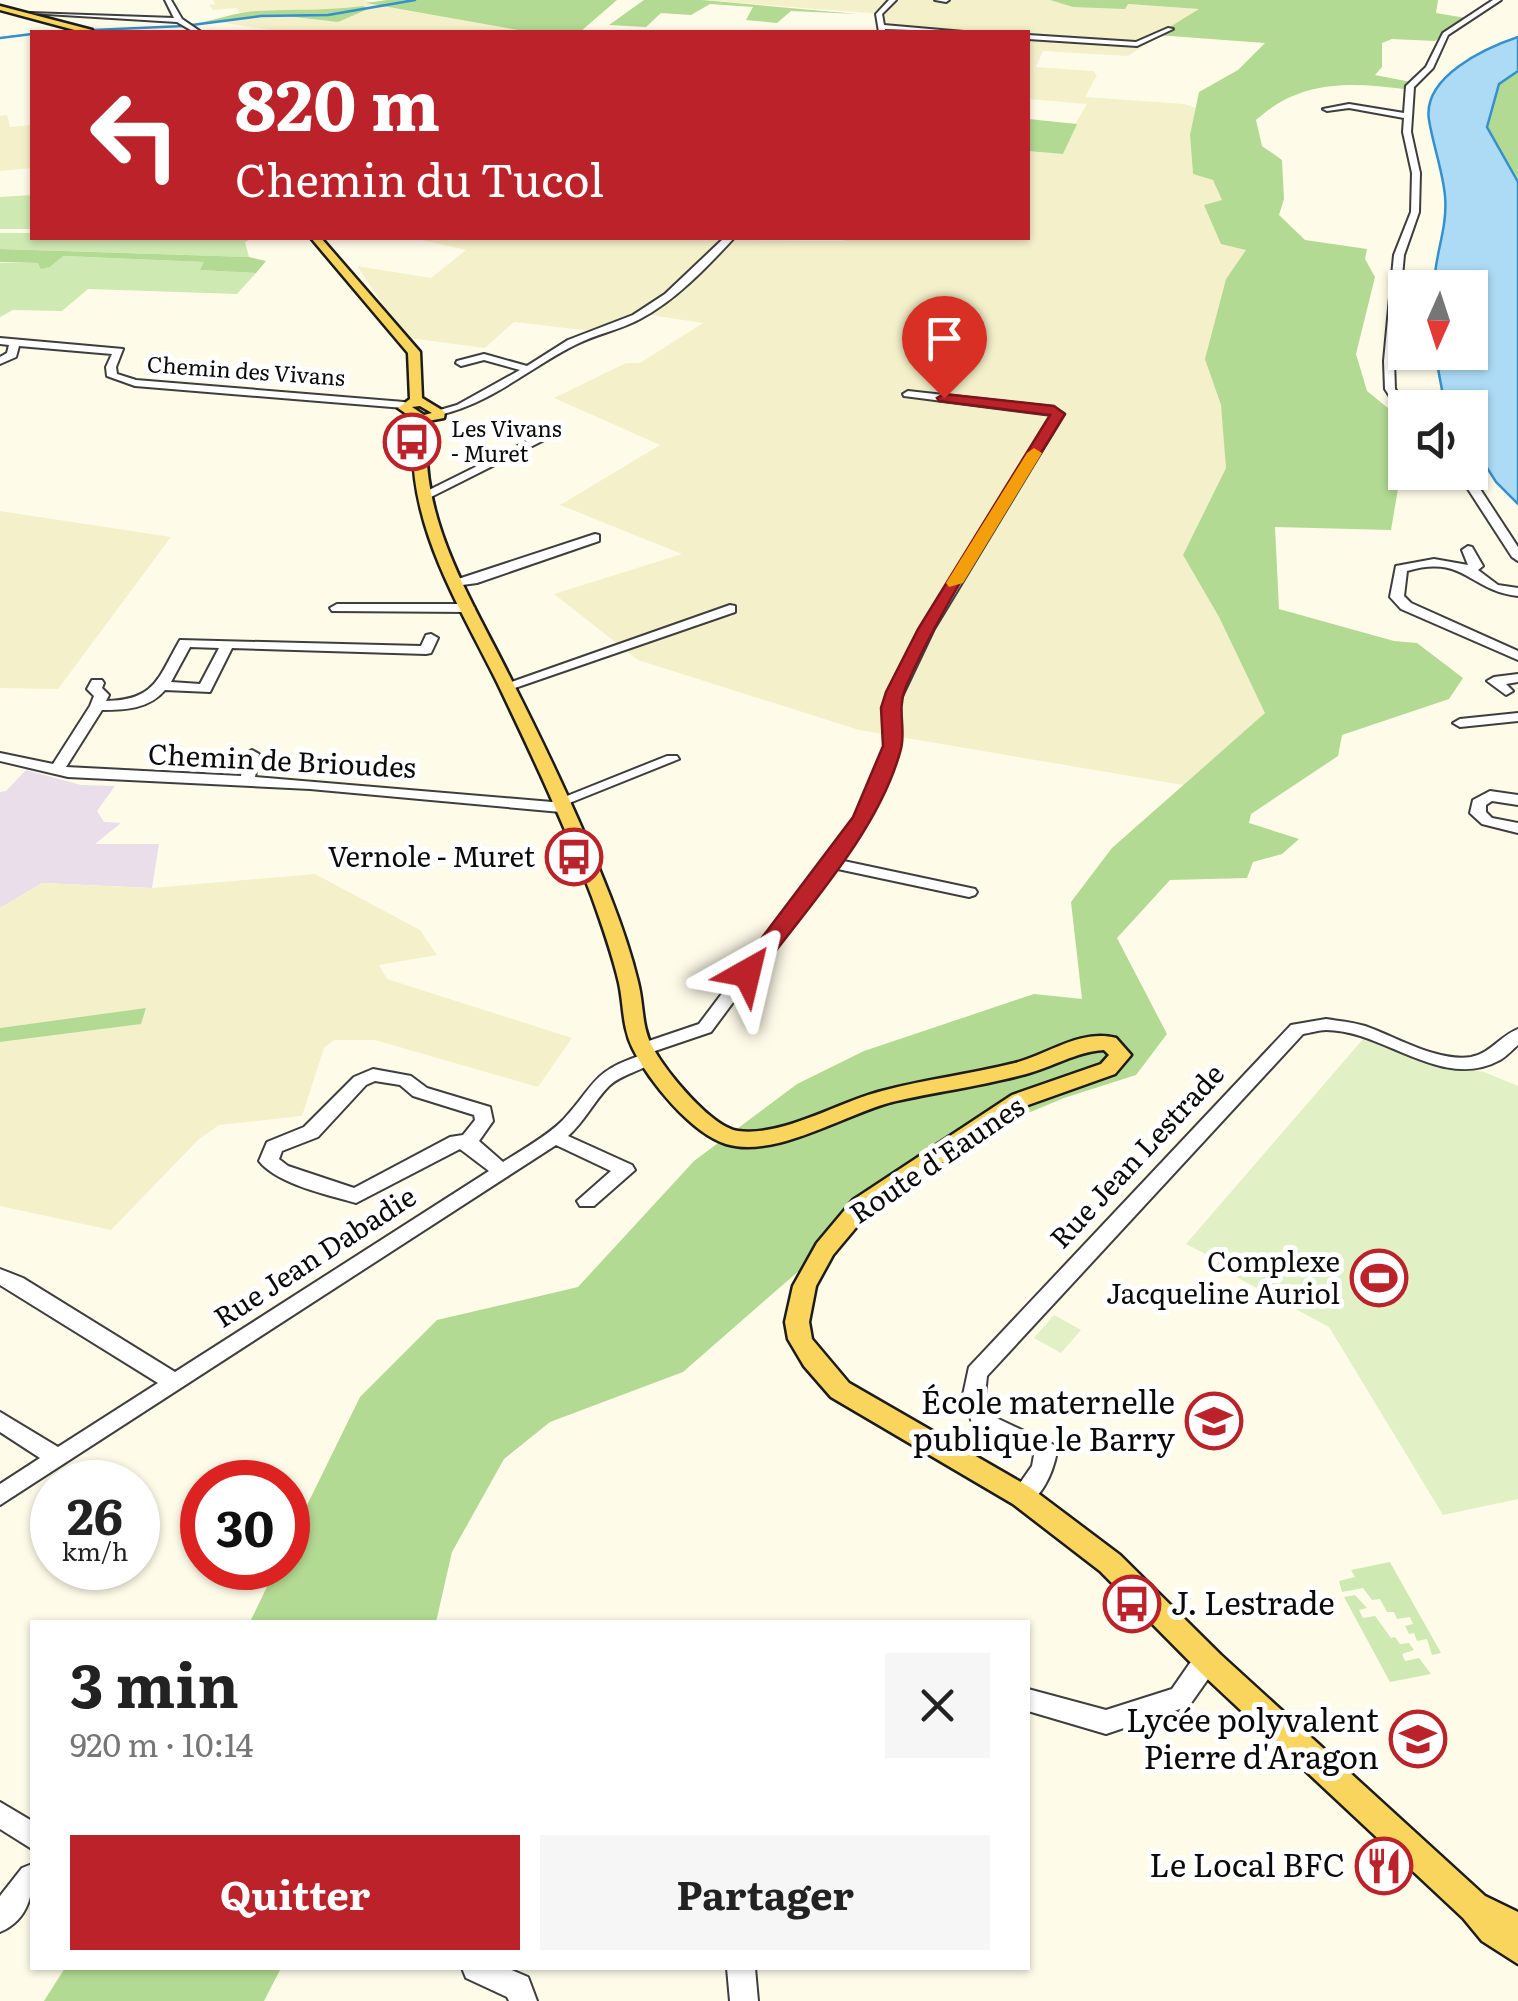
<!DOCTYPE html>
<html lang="fr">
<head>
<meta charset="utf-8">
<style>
	:root { --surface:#fff; --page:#f6f6f6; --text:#222; --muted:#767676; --accent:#bb2229 }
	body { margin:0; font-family:Literata,serif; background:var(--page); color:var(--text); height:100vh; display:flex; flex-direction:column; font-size:38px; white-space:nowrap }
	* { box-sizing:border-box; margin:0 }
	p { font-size:32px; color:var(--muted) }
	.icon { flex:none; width:55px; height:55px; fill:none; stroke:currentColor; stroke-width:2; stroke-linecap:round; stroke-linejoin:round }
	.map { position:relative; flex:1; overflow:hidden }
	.panel { position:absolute; left:30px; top:1620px; width:1000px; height:350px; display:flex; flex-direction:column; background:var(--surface); border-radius:0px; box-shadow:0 2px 8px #0004 }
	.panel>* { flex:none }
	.banner { position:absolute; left:30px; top:30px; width:1000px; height:210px; border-radius:0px; box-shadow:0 2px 8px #0004; background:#bb2229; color:#fff; overflow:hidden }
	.needle { width:65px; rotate:183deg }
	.controls { position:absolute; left:1388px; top:270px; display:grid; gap:20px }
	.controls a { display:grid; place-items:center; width:100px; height:100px; border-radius:0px; background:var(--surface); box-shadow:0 2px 8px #0004; font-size:50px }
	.speed { position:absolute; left:30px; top:1460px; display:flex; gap:20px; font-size:50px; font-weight:700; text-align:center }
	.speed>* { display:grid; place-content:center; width:130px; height:130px; border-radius:50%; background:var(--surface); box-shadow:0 2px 8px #0004; line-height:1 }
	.speed small { font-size:25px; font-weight:400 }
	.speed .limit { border:15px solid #d22; background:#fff; color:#111 }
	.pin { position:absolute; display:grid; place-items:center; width:85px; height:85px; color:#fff; margin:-102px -42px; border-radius:50% 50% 50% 0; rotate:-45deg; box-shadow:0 0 10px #0007 }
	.pin .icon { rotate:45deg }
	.me { position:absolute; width:110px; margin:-55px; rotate:37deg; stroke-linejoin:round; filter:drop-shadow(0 0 8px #0008) }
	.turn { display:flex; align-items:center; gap:35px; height:210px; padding:0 40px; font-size:45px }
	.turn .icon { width:130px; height:130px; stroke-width:2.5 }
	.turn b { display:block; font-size:70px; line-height:85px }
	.round { display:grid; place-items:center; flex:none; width:105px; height:105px; border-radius:0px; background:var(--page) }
	.summary { display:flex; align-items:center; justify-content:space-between; height:170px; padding:0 40px }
	h1 { font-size:60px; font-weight:700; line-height:75px }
	.cta { display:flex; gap:20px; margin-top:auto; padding:20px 40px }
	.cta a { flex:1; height:115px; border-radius:0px; background:var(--accent); color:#fff; font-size:40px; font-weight:700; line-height:115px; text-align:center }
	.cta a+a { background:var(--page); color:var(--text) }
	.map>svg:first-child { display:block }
</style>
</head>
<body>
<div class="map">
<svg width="1518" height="2001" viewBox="0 0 1518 2001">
	<rect width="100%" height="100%" fill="#fffbe9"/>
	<polygon fill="#e9deea" points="26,770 81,785 115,786 97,811 104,822 121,823 95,844 159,844 152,888 42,883 0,908 0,792 6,791"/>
	<g fill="#f4f1ca">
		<polygon points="213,0 363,0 529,32 285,32 218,22 196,26 241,16 237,8 213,10 209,5 215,4"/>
		<polygon points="702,0 1050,0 1073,7 1127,4 1201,9 1128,56 1043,51 1036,67 1093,71 1097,75 1085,97 1184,104 1196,108 1190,135 1193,174 1214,180 1222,200 1205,205 1246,250 1226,279 1218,315 1226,468 1183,555 1219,617 1266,713 1183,785 859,730 638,660 554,594 682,554 560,505 660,445 554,398 626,363 640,363 703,323 643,314 600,332 514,322 485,348 417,339 410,338 390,315 357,266 431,278 466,250 413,238 844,241 844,238 1028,238 1028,151 1063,154 1067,138 1087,104 1028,99 1028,32 955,32 888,26 882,14"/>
		<polygon points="7,115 10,127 32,125 32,168 0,171 0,116"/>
		<polygon points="0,511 171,537 58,689 0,688"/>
		<polygon points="315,874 420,930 437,955 379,965 387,979 572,1038 538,1087 375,1040 334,1040 324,1048 302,1116 219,1125 199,1139 111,1230 0,1206 0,1042 140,1024 146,1009 0,1028 0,908 42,883 152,888"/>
	</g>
	<g fill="#cfe9b3">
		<polygon points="32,195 32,229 0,229 0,197"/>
		<polygon points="0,233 32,233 32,238 252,238 245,242 249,257 0,249"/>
		<polygon points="62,256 205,262 201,270 256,273 237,294 88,289 62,311 13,310 0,317 0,263 38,263 50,267"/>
		<polygon points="1390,1562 1391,1564 1441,1653 1432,1655 1427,1639 1417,1641 1414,1633 1409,1634 1405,1626 1413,1624 1410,1617 1397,1619 1394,1612 1387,1612 1380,1599 1372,1600 1363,1588 1342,1592 1339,1581 1355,1577 1351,1570"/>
		<polygon points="1355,1595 1367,1608 1359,1610 1363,1618 1375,1616 1391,1638 1395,1637 1400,1644 1409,1643 1414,1650 1402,1654 1405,1661 1419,1658 1431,1674 1390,1682 1344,1597"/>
	</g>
	<g fill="#b2da92">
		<polygon points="387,0 617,0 580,32 529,32 366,3"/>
		<polygon points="644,0 702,0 857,14 791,11 777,23 746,20 753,7 710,4 691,15 661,13 646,27 609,25"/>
		<path d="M1050,0H1438L1436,13L1466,18L1435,41L1392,39L1382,43V67L1375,75L1411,82L1404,89C1349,82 1300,80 1256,120L1262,146L1282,160L1284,199L1279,215L1305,240L1367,249L1365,259L1375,277L1356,354L1367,391L1405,422V448L1391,530L1275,527L1279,609L1394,641L1417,643L1463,678L1449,699L1342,735L1338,756L1251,814L1249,823L1299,839L1282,854L1253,862L1247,878L1170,880L1117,938L1167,1034L1136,1075L1064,1098L992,1128L864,1214L683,1372L550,1422L504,1459L452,1552L436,1622H250L276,1568H288V1544L360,1397L437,1320L578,1287L694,1161L797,1084L864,1051L1034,994L1082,999L1071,902L1112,848L1265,713L1219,617L1183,555L1226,468L1221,405L1205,359L1226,279L1246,250L1221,244L1204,205L1222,200L1213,180L1193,174L1190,135L1199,92L1238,70L1265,43L1157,35L1199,9L1128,4L1125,9L1073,7Z"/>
		<path d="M363,6L368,9L338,22L278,15L194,24C215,20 238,12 257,11C293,9 327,11 363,6Z"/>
		<polygon points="1518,71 1518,182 1487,127 1499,84"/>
		<polygon points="1028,119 1077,124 1063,154 1028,151"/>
		<polygon points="0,249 249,257 266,261 256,273 200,270 204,262 63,256 50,267 41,269 38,263 0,262"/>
		<polygon points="146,1008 141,1024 0,1042 0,1028"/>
		<polygon points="65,1968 281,1968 264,2001 44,2001"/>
	</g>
	<g fill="#e1f0c5">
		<polygon points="1364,1038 1437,1065 1484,1072 1518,1086 1518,1499 1443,1515 1329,1327 1216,1266 1219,1261 1186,1244"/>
		<polygon points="1054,1315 1081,1330 1061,1353 1034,1338"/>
	</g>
	<path fill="#addbf6" stroke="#3490ce" stroke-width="2.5" d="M1518,37V71L1499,84L1487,127L1518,182V504L1496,482L1470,441V408L1450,407L1443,395L1435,353L1470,352V288L1434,287C1434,256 1448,229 1445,196C1443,172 1433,145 1429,120C1422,77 1485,48 1518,37Z"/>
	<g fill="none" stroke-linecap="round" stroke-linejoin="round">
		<g stroke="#3490ce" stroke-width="2.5">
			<polyline points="192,25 261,16 328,15 415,0"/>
			<polyline points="93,30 184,26"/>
			<polyline points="60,32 80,31"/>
			<polyline points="0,38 32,34"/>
		</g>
		<g stroke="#3e3e3e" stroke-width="4">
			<g id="minor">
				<polygon points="165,0 171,0 182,19 201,32 194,32 177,22 30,13 174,18"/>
				<polygon points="889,0 896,0 882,14 884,25 964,32 885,29 885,32 879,32 876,14"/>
				<polygon points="935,0 949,0 946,2"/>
				<polygon points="1493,0 1501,0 1448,35 1433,68 1414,87 1411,132 1420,173 1419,212 1404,255 1394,361 1395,389 1408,408 1405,408 1405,415 1401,414 1385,389 1384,361 1394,255 1411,212 1412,173 1403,132 1404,118 1349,108 1327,111 1323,109 1349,104 1404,113 1406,86 1426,67 1443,33"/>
				<polygon points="1168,28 1173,29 1137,46 1028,39 1028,35 1136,42"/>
				<path d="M724,238H734C707,267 675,301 640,319C620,330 596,334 575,345C529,368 492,403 439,415L433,412L457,405L520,370L484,360L461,366L456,363L457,361L484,354L527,366L568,340L633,315L665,294Z"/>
				<polygon points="0,338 123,349 116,367 117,374 136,380 404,402 410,405 404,408 135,386 107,376 106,367 112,354 19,346 16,357 0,364 0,357 7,353 9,345 0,344"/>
				<path d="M908,391L1053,407L1064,414L934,629L897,707L899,746L870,818L839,860L975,889L977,892L975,895L969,897L833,868L711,1032L649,1053L657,1059C644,1071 623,1073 609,1086C594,1101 585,1121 568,1136L632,1165L635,1170L594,1206H580L577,1201L611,1171L556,1145L0,1505V1484L40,1458L0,1432V1412L58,1447L158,1383L0,1285V1269L23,1278L175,1372L489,1171L460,1149L356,1203C328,1195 277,1184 259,1161L267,1142L304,1127L354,1077L373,1069L411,1076L427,1088L490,1107L493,1121L479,1141L503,1162C523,1149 546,1137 563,1120C596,1085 590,1072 642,1055L634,1049L637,1045L699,1024L855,817L885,746L883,707L888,692L920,629L1052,415L904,396L903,394ZM375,1081L400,1085L413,1096L474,1115L475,1120L463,1135L450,1137L354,1188L288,1166L279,1159L282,1151L318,1137L366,1085Z"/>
				<polygon points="548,431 558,433 429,498 419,495"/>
				<polygon points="1457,472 1469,472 1518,547 1518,561 1512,557"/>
				<polygon points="595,534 599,535 599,541 477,583 455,586 449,582"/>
				<path d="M1468,546L1472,547L1483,566L1478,570L1498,585L1518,588V596C1469,591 1465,554 1407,571L1404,596L1411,603L1518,651V660L1401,609L1390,597L1396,566L1434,559L1468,565L1462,550Z"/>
				<polygon points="337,604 468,604 475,608 468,612 332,611 330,608"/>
				<polygon points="730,605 735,606 735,612 512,689 502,689 500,686"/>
				<path d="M431,634L438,638L431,653L426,654L232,648L210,692L165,690C149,709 125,710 102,710L66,767L241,776L245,754L252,750L259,754L255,777L552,802L667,756H677L679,759L567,804L566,810L561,812L310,789L68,777L0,761V753L53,764L90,706L94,696L87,689L92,680H102L104,683L102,688L109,695L106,701C156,700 158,678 180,640L421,646L426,635ZM190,647L219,648L200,684L171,682Z"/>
				<polygon points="1518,674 1518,682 1506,684 1513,691 1506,695 1487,681 1494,677"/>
				<polygon points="1518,713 1518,721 1460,727 1453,723 1460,719"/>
				<polygon points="1490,791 1518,795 1518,805 1492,801 1486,805 1486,812 1492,818 1518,823 1518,833 1482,824 1470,813 1473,800"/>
				<path d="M1326,1019C1339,1021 1352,1022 1365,1026C1397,1037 1436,1062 1471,1057C1491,1053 1500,1036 1518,1029V1045C1513,1049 1506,1057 1500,1060C1442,1092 1384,1030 1326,1030C1319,1030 1310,1033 1303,1034L987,1376L985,1395L990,1415L1054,1445L1057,1451C1054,1470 1039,1511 1014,1503L1011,1496L1032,1466L1034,1455L973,1426L963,1395L969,1367L1291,1025Z"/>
				<polygon points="1211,1653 1220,1656 1223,1664 1220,1672 1208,1679 1189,1706 1106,1734 1028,1711 1028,1689 1106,1710 1172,1689 1190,1663"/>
				<polygon points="0,1802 32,1821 32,1849 0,1829"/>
				<path d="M32,1864C34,1891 30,1919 0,1932V1896L22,1868Z"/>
				<polygon points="462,1968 507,1968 528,1977 537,2001 509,2001 507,1997 466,1978"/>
				<polygon points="727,1968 755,1968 758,2001 730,2001"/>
			</g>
		</g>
		<g stroke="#1c1c1c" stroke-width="5">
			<g id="major">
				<polygon points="0,6 92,30 93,32 82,32 0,10"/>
				<path d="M311,238H321L420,352L422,398L445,412L444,418L428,421C416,517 473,601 513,683C548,752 582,824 610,896C621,924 631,953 638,982C644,1005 641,1027 653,1048C666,1072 711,1127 738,1131C783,1137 838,1102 882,1091C926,1079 972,1074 1015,1063C1049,1054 1080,1029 1116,1038L1131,1055L1115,1074L1028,1105L869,1212L833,1255L816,1286L809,1322L812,1339L849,1383L1031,1488L1120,1555L1221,1655L1485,1896L1518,1912V1964L1482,1941L1463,1918L1201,1673L1100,1571L1013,1504L831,1397L804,1366L788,1339L785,1322L793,1286L817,1243L853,1200L1012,1095L1101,1064L1109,1055L1104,1050C1075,1052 1053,1067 1026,1074C982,1086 936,1092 892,1102C845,1114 775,1159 726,1144C691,1133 649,1081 633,1049C622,1027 624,1006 619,983C612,953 602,925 592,897C565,825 530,751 497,682C457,601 402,516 415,420L398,408L410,399L408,353ZM420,406L432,413L424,415L412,407Z"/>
			</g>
		</g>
		<use href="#minor" fill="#fff" fill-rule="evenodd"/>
		<use href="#major" fill="#fad55e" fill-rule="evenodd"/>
	</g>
	<path fill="#bb2229" stroke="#7a161b" stroke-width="2.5" d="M944,394L1054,406L1065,414C1012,502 946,594 905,689C897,710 906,729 901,749C879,832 805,910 755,978H739L736,973L739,968L853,817L883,746L881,708L886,692L918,629L1050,415L939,401L937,398Z"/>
	<polygon fill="#f59e0b" points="1034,448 1042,453 963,583 949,587 946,583 1027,453"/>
	<defs>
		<g id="bus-ring" transform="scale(2.875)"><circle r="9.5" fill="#fff" stroke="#bb2229" stroke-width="1.5"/><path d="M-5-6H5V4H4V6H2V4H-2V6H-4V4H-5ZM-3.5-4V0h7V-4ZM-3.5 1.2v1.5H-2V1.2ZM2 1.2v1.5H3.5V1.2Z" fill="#bb2229"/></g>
		<g id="stadium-ring" transform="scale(2.875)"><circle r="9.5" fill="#fff" stroke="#bb2229" stroke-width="1.5"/><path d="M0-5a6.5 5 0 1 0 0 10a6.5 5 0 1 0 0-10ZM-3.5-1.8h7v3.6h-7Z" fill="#bb2229"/></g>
		<g id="school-ring" transform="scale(2.875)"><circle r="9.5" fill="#fff" stroke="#bb2229" stroke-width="1.5"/><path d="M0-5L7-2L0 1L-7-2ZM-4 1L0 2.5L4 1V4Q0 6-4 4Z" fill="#bb2229"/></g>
		<g id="restaurant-ring" transform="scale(2.875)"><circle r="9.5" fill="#fff" stroke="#bb2229" stroke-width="1.5"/><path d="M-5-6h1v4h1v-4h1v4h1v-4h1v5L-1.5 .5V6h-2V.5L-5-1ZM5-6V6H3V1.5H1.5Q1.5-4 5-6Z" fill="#bb2229"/></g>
	</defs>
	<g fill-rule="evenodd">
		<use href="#bus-ring" x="412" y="442"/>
		<use href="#bus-ring" x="574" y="857"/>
		<use href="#stadium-ring" x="1379" y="1278"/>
		<use href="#school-ring" x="1214" y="1421"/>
		<use href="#bus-ring" x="1132" y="1604"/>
		<use href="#school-ring" x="1418" y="1739"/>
		<use href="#restaurant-ring" x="1384" y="1866"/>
	</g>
	<g text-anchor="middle" stroke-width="10" stroke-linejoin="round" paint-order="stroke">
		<g font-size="22" fill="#0b0b0b" stroke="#fff">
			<text transform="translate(246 371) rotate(4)" y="8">Chemin des Vivans</text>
		</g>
		<g font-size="22" fill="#0b0b0b" stroke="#fff" text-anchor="start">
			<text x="451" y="437">Les Vivans<tspan x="451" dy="25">- Muret</tspan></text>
		</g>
		<g font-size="28" fill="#0b0b0b" stroke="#fff">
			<text transform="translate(282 761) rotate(3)" y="10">Chemin de Brioudes</text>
			<text transform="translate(1137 1156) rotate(-47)" y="10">Rue Jean Lestrade</text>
			<text transform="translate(937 1160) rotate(-34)" y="10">Route d'Eaunes</text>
			<text transform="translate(315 1257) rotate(-33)" y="10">Rue Jean Dabadie</text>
		</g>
		<g font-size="28" fill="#0b0b0b" stroke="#fff" text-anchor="end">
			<text x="535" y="867">Vernole - Muret</text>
			<text x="1340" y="1272">Complexe<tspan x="1340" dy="32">Jacqueline Auriol</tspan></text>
		</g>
		<g font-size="32" fill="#0b0b0b" stroke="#fff" text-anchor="end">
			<text x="1175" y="1414">École maternelle<tspan x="1175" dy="37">publique le Barry</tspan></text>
			<text x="1171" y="1615" text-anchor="start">J. Lestrade</text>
			<text x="1379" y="1732">Lycée polyvalent<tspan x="1379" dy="37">Pierre d'Aragon</tspan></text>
			<text x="1345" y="1877">Le Local BFC</text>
		</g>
	</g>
</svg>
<div class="controls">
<a><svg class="needle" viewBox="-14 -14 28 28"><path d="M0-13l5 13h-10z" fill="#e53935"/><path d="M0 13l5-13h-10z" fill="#767676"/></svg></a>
<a><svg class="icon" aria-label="sound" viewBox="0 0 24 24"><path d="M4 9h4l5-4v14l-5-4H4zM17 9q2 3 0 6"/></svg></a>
</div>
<div class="speed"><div>26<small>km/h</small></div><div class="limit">30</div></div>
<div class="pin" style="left:944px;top:398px;background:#d93025"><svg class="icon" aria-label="arrive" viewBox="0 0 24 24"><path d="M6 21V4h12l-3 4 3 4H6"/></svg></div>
<svg class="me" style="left:747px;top:973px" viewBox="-20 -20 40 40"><path d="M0-17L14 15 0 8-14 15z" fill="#bb2229" stroke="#fff" stroke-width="4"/></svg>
<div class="banner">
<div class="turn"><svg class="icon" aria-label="left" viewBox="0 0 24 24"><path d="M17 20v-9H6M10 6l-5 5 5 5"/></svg><div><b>820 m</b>Chemin du Tucol</div></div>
</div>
<section class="panel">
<div class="summary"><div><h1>3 min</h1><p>920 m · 10:14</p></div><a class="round"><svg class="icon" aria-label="close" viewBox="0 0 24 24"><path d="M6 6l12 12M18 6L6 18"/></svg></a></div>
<div class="cta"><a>Quitter</a><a>Partager</a></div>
</section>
</div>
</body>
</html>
